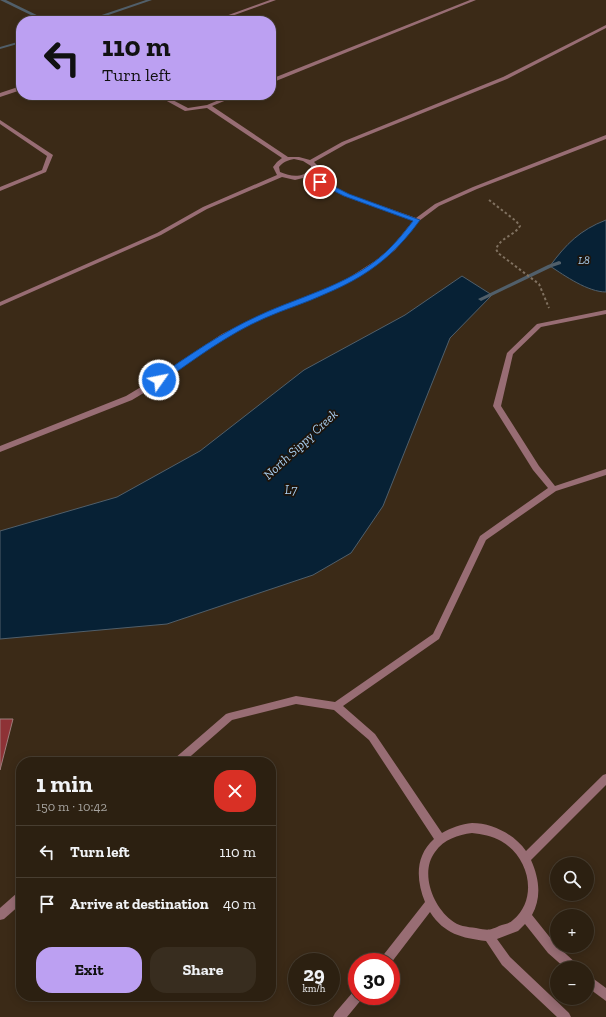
<!DOCTYPE html>
<html lang="en">
<head>
<meta charset="utf-8">
<style>
	:root { --surface:#2c2011; --page:#382d1f; --text:#f1f3f6; --muted:#a6a39f; --line:#483e31; --accent:#bca0f2 }
	body { margin:0; font-family:"Zilla Slab",serif; background:var(--page); color:var(--text); height:100vh; display:flex; flex-direction:column; font-size:15px; white-space:nowrap }
	* { box-sizing:border-box; margin:0 }
	p { font-size:13px; color:var(--muted) }
	.icon { flex:none; width:22px; height:22px; fill:none; stroke:currentColor; stroke-width:2; stroke-linecap:round; stroke-linejoin:round }
	.map { position:relative; flex:1; overflow:hidden }
	.sheet { position:absolute; left:16px; top:757px; width:260px; height:244px; display:flex; flex-direction:column; background:var(--surface); border-radius:16px; box-shadow:0 2px 10px #0003,0 0 0 1px var(--line) }
	.sheet>* { flex:none }
	.hud { position:absolute; left:16px; top:16px; width:260px; height:84px; border-radius:16px; box-shadow:0 2px 10px #0003,0 0 0 1px var(--line); background:#bca0f2; color:#111; overflow:hidden }
	.buttons { position:absolute; left:550px; top:857px; display:grid; gap:8px }
	.buttons a { display:grid; place-items:center; width:44px; height:44px; border-radius:50%; background:var(--surface); box-shadow:0 2px 10px #0003,0 0 0 1px var(--line); font-size:20px }
	.speed { position:absolute; left:288px; top:953px; display:flex; gap:8px; font-size:20px; font-weight:700; text-align:center }
	.speed>* { display:grid; place-content:center; width:52px; height:52px; border-radius:50%; background:var(--surface); box-shadow:0 2px 10px #0003,0 0 0 1px var(--line); line-height:1 }
	.speed small { font-size:10px; font-weight:400 }
	.speed .limit { border:6px solid #d22; background:#fff; color:#111 }
	.pin { position:absolute; display:grid; place-items:center; width:34px; height:34px; color:#fff; margin:-17px; border:2px solid #fff; border-radius:50%; box-shadow:0 1px 4px #0007 }
	.me { position:absolute; width:44px; margin:-22px; rotate:57deg; stroke-linejoin:round; filter:drop-shadow(0 0 3px #0008) }
	.turn { display:flex; align-items:center; gap:14px; height:84px; padding:0 20px; font-size:18px }
	.turn .icon { width:52px; height:52px; stroke-width:2.5 }
	.turn b { display:block; font-size:28px; line-height:34px }
	.round { display:grid; place-items:center; flex:none; width:42px; height:42px; border-radius:16px; background:var(--page) }
	.overview { display:flex; align-items:center; justify-content:space-between; height:68px; padding:0 20px }
	h1 { font-size:24px; font-weight:700; line-height:30px }
	.cta { display:flex; gap:8px; margin-top:auto; padding:8px 20px }
	.cta a { flex:1; height:46px; border-radius:16px; background:var(--accent); color:#111; font-size:16px; font-weight:700; line-height:46px; text-align:center }
	.cta a+a { background:var(--page); color:var(--text) }
	ul { padding:0; list-style:none }
	li { display:flex; align-items:center; gap:12px; height:52px; padding:0 20px; border-top:1px solid var(--line) }
	li div { flex:1 }
	li b { display:block; font-size:15px }
	li em { font-style:normal }
	.map>svg:first-child { display:block }
</style>
</head>
<body>
<div class="map">
<svg width="606" height="1017" viewBox="0 0 606 1017">
	<rect width="100%" height="100%" fill="#3b2a17"/>
	<g fill="#072135" stroke="#515f6a">
		<path d="M606,220V292C588,292 565,276 550,266C566,244 580,230 606,220Z"/>
		<polygon points="462,276 492,295 450,338 383,506 351,553 313,575 167,624 0,639 0,531 117,497 200,451 304,370 405,315"/>
	</g>
	<g fill="none" stroke-linecap="round" stroke-linejoin="round">
		<g fill="#515f6a" fill-rule="evenodd">
			<polygon points="0,0 6,0 49,21 43,21"/>
			<polygon points="146,0 152,0 91,21 84,21"/>
			<polygon points="21,41 21,43 0,49 0,47"/>
			<polygon points="559,261 561,262 561,264 552,267 483,300 481,301 478,299 548,265"/>
		</g>
	</g>
	<polygon fill="#8e3236" stroke="#9d7c7b" points="0,719 13,719 0,770"/>
	<g fill="none" stroke-linecap="round" stroke-linejoin="round">
		<path stroke="#817261" stroke-width="2" stroke-dasharray="2.5 2.5" stroke-linecap="butt" d="M489,200L516,221L520,226C514,236 501,237 496,249L498,253L539,284L549,308"/>
		<g fill="#986d74" fill-rule="evenodd">
			<polygon points="270,0 276,0 218,21 212,21"/>
			<polygon points="470,0 476,0 271,83 271,79"/>
			<path d="M606,25V28L507,79L346,144L314,162L317,165V169L312,175L348,194L416,218L435,204L473,187L606,135V139L477,189L439,206L419,221L395,250L379,263L354,279L326,293L265,317L226,336L162,382L132,400L0,452V446L126,396L156,378L222,334L261,315L322,291L350,277L375,261L391,248L413,221L344,196L307,177L295,180L282,177L207,209L161,235L0,306V302L157,233L203,207L277,175L273,167L277,162L282,158L207,108L185,111L156,95H163L188,108L207,105L231,95H239L212,106L288,157H299L310,160L342,142L503,77ZM294,159L303,161L311,166V169C302,178 292,177 280,172L279,167C283,162 288,160 294,159Z"/>
			<polygon points="21,86 21,90 0,97 0,93"/>
			<polygon points="0,120 53,155 46,172 0,191 0,187 42,170 47,156 0,124"/>
			<path d="M606,310V314L541,327L513,354L501,406L539,466L555,486L606,469V475L556,491L486,540L439,639L343,706L375,734L442,833C450,828 462,824 472,823C492,823 514,834 526,851L603,775L606,774V785L531,860C539,878 542,897 532,915L556,945L577,964L579,968H565L548,953L525,924L518,931L497,939L510,957L569,1013L571,1017H557L502,965L486,941C462,938 444,934 430,912L391,963V962H379L381,958L425,902C416,880 415,856 434,839L369,740L334,710L296,704L232,720L184,762H172L174,759L226,714L229,713L296,696L335,702L433,634L480,536L548,488L533,470L493,406L507,353L537,324ZM472,833C482,834 492,836 501,841C529,857 539,898 513,920C509,924 504,924 499,926C489,931 487,930 476,928C467,927 458,926 451,920C432,905 420,872 435,852C444,839 458,835 472,833Z"/>
			<polygon points="21,892 21,904 4,919 0,920 0,908 17,893"/>
			<polygon points="587,974 606,988 606,1001 587,987"/>
			<polygon points="357,990 357,996 363,996 361,1000 347,1017 333,1017 335,1013 353,992"/>
		</g>
	</g>
	<path fill="#1a73e8" stroke="#114b97" d="M318,181H323L349,194L420,220C394,256 366,277 325,294C306,303 285,309 265,318C228,334 195,359 162,382H156V378C190,355 222,332 260,315C303,295 357,283 391,247C399,239 406,230 413,221L344,196L318,183Z"/>
	<g text-anchor="middle" stroke-width="3.5" stroke-linejoin="round" paint-order="stroke">
		<g font-size="11" font-style="italic" fill="#a8ceef" stroke="#1c140c">
			<text x="584" y="264">L8</text>
		</g>
		<g font-size="13" font-style="italic" fill="#a8ceef" stroke="#1c140c">
			<text transform="translate(300 444) rotate(-43)" y="5">North Sippy Creek</text>
			<text x="291" y="494">L7</text>
		</g>
	</g>
</svg>
<div class="buttons">
<a><svg class="icon" aria-label="search" viewBox="0 0 24 24"><circle cx="10" cy="10" r="6"/><path d="M15 15l6 6"/></svg></a>
<a>+</a>
<a>−</a>
</div>
<div class="speed"><div>29<small>km/h</small></div><div class="limit">30</div></div>
<div class="pin" style="left:320px;top:182px;background:#d93025"><svg class="icon" aria-label="arrive" viewBox="0 0 24 24"><path d="M6 21V4h12l-3 4 3 4H6"/></svg></div>
<svg class="me" style="left:159px;top:380px" viewBox="-20 -20 40 40"><circle r="17" fill="#1a73e8" stroke="#fff" stroke-width="3"/><path d="M0-11L8 9 0 5-8 9z" fill="#fff"/></svg>
<div class="hud">
<div class="turn"><svg class="icon" aria-label="left" viewBox="0 0 24 24"><path d="M17 20v-9H6M10 6l-5 5 5 5"/></svg><div><b>110 m</b>Turn left</div></div>
</div>
<section class="sheet">
<div class="overview"><div><h1>1 min</h1><p>150 m · 10:42</p></div><a class="round" style="background:#d93025;color:#fff"><svg class="icon" aria-label="close" viewBox="0 0 24 24"><path d="M6 6l12 12M18 6L6 18"/></svg></a></div>
<ul>
<li><svg class="icon" aria-label="left" viewBox="0 0 24 24"><path d="M17 20v-9H6M10 6l-5 5 5 5"/></svg><div><b>Turn left</b></div><em>110 m</em></li>
<li><svg class="icon" aria-label="arrive" viewBox="0 0 24 24"><path d="M6 21V4h12l-3 4 3 4H6"/></svg><div><b>Arrive at destination</b></div><em>40 m</em></li>
</ul>
<div class="cta"><a>Exit</a><a>Share</a></div>
</section>
</div>
</body>
</html>
